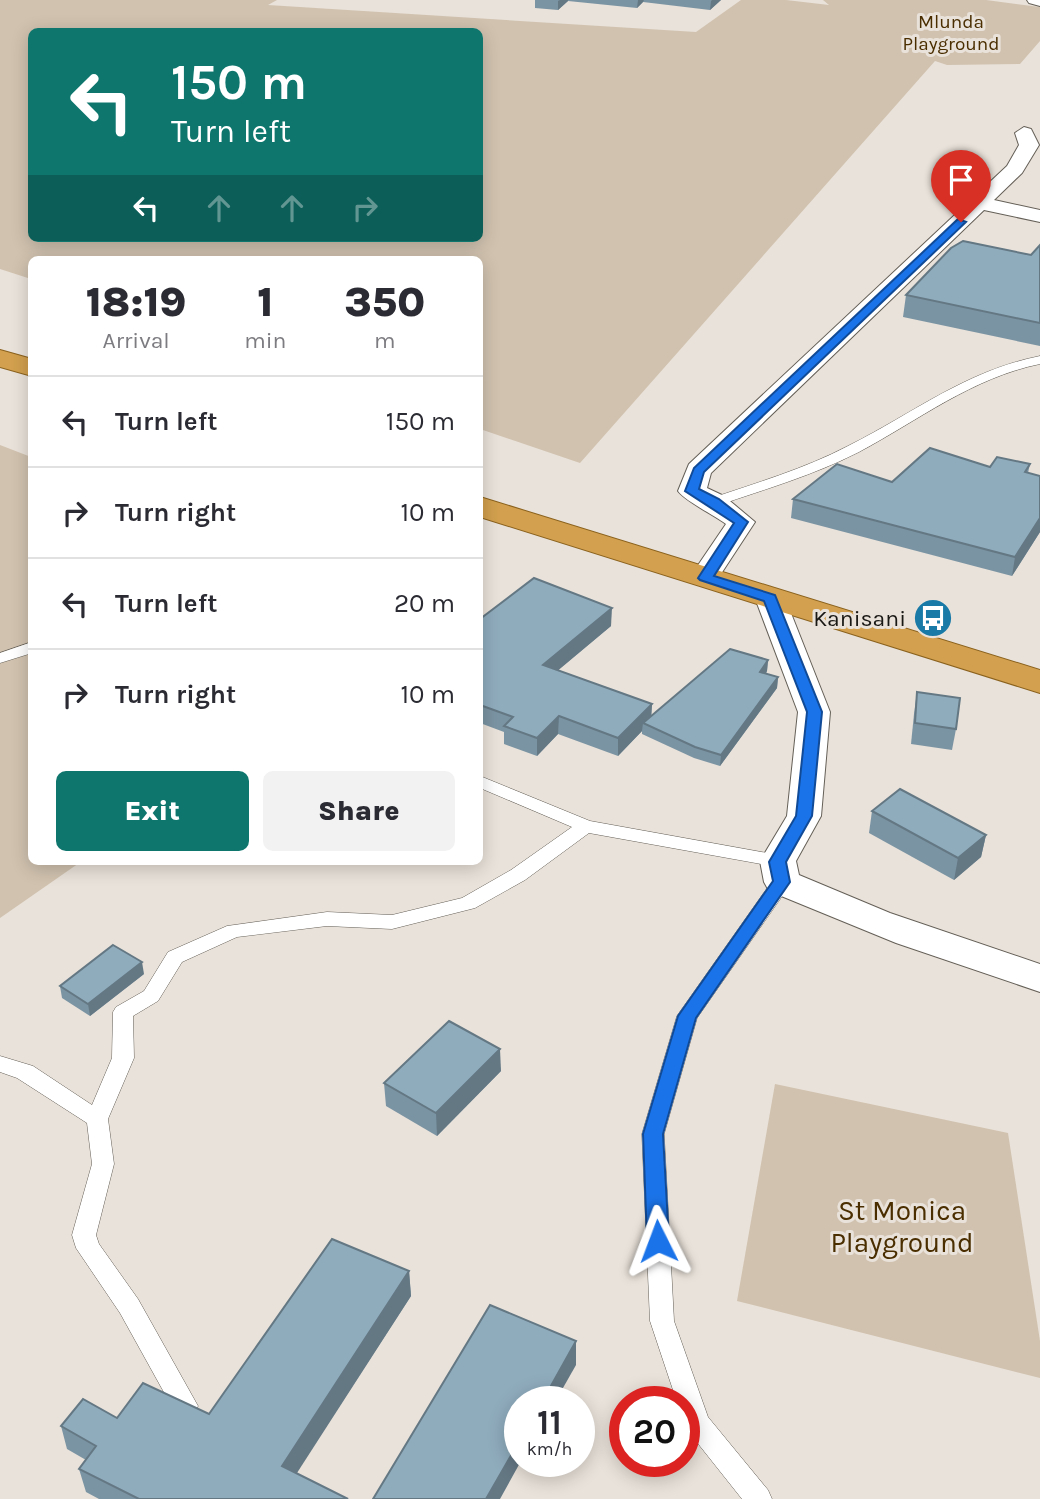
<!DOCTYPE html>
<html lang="en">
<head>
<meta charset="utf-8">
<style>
	:root { --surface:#fff; --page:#f2f2f3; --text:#2b2b33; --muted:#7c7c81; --line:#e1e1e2; --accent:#0f766e }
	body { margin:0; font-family:Karla,sans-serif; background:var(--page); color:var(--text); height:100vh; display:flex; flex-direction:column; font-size:26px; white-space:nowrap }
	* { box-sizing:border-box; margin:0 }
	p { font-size:23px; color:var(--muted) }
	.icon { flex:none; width:38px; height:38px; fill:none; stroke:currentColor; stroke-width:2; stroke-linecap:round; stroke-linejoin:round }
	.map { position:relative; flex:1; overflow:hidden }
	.side { position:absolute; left:28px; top:256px; width:455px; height:609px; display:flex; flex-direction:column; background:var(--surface); border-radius:10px; box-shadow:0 4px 18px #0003 }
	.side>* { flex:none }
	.hud { position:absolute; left:28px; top:28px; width:455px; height:214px; border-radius:10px; box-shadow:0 4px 18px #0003; background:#0f766e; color:#fff; overflow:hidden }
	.speed { position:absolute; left:504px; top:1386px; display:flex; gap:14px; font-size:35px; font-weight:700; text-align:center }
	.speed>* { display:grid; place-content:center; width:91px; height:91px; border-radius:50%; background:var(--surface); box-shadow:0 4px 18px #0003; line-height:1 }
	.speed small { font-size:18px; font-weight:400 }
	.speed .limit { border:10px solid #d22; background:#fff; color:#111 }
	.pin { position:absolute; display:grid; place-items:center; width:60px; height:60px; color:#fff; margin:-72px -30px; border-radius:50% 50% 50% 0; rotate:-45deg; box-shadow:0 0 7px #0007 }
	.pin .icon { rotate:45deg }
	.me { position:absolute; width:77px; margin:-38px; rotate:357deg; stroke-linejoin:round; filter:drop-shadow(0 0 5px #0008) }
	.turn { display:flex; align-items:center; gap:24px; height:147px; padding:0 28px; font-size:32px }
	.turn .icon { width:91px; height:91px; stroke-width:2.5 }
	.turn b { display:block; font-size:49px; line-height:60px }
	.lanes { display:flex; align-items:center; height:66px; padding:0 28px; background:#0003; justify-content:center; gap:35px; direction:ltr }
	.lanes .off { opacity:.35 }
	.eta { display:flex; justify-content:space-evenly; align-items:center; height:119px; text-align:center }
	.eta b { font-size:42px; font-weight:800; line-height:49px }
	.primary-button { display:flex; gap:14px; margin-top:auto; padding:14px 28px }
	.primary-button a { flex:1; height:80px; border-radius:10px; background:var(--accent); color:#fff; font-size:28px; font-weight:800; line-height:80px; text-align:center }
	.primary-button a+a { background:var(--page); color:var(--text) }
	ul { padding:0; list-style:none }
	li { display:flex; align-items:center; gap:21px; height:91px; padding:0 28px; border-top:2px solid var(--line) }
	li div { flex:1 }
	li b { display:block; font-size:26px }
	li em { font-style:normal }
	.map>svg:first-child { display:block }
</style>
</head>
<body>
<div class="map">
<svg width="1040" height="1499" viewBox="0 0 1040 1499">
	<rect width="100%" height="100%" fill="#e9e2da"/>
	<g fill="#d1c2af" fill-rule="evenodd">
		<path d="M0,0H277L268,5L696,32L741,0H786L829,5L823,0H986L1040,7V41L1020,64L947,65L935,61L580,463L480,429V259H32L31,279L0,269ZM32,32H480V238H32Z"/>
		<polygon points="0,445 31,457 32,861 82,861 0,918"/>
		<polygon points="775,1084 1008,1133 1040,1341 1040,1378 737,1301"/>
	</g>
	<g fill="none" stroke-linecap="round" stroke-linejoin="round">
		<g stroke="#645f57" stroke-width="1">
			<g id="service">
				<path d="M1040,356V364C972,378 919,420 859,452C814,475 766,489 719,505L714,506L707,502L709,499C756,483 804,469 848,446C914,413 965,371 1040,356Z"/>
				<polygon points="32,642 32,653 0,663 0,653"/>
				<polygon points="480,776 590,821 778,855 785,857 787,861 785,865 778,867 589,833 525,880 475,908 392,929 327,926 237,937 182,962 158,1001 133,1016 134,1058 108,1119 114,1164 96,1235 99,1244 138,1299 198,1406 194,1414 185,1417 176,1414 120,1313 76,1248 72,1235 92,1164 87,1123 17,1078 0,1072 0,1056 33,1066 92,1105 112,1058 113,1012 116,1007 144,991 168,952 227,926 327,912 392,915 462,898 511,870 572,827 480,788"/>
				<polygon points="782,876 789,877 792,882 697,1018 664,1134 674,1321 708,1417 768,1490 772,1499 742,1499 688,1431 684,1423 684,1402 677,1402 650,1321 642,1134 677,1016 775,877"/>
			</g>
		</g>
		<g stroke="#645f57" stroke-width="2">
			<g id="minor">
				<polygon points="1027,0 1040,0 1040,6 1029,3"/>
				<path d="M1024,127L1031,129L1039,145L1022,173L994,200L1040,210V222L984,210L711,473L707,488L724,496L755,522L715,583L705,586L695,583L690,577L726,524C714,515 685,501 678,491L689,464L1007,166L1019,145L1015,133Z"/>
				<polygon points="770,589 781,592 785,598 830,712 821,816 796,861 799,875 890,913 1040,964 1040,992 896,943 769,891 764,882 760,861 787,816 798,712 755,598 759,592"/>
			</g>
		</g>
		<g stroke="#8a611d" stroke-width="2">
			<g id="trunk">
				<polygon points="0,350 32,359 32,376 0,367"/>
				<polygon points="480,497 1040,670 1040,693 480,517"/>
			</g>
		</g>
		<use href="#service" fill="#fff" fill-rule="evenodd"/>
		<use href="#minor" fill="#fff" fill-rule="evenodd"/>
		<use href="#trunk" fill="#d2a04e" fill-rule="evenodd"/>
	</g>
	<g fill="#7b94a3">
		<polygon points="535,0 721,0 710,10 643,2 637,8 568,1 558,10 535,8"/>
		<polygon points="1040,245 1040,346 903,317 906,295 1031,255"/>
		<polygon points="1030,464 1028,473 1040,476 1040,532 1012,576 791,518 793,499 990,467"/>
		<polygon points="480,619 611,626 558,670 652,704 651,716 768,660 767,671 766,674 778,677 777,688 720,766 694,758 642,734 642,731 618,756 558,734 537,756 504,744 504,732 480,723"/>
		<polygon points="917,692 956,729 952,750 911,744 914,714"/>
		<polygon points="872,811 986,835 981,857 954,880 869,833"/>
		<polygon points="144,974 90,1016 62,998 60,986"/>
		<polygon points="501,1071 437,1136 386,1106 384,1083"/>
		<polygon points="409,1271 411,1296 296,1473 348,1499 99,1499 86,1492 79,1469 86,1460 67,1449 61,1426 117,1418 209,1414"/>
	</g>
	<g fill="#647884">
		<polygon points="560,0 568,0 568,1 558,10 558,1"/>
		<polygon points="638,0 644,0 643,2 637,8"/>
		<polygon points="712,0 721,0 710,10 711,1"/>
		<polygon points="1040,518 1040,532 1012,576 1015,557"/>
		<polygon points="612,608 611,626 543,683 543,665"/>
		<polygon points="768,660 767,671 759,683 760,672"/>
		<polygon points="778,677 777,688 720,766 721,755"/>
		<polygon points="652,704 651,722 643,723 642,731 618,756 618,738"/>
		<polygon points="559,716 558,734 537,756 537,738"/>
		<polygon points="986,835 981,857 954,880 958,858"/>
		<polygon points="142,962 144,974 90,1016 88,1004"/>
		<polygon points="500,1049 501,1071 437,1136 436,1113"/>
		<polygon points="409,1271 411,1296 286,1490 282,1466"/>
		<polygon points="576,1341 576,1365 555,1402 542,1402"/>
		<polygon points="520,1440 520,1461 521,1461 500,1499 486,1499"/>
	</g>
	<g fill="#8facbd" stroke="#647884" stroke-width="2">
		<polygon points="963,241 1031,255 1040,245 1040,323 906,295 951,248"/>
		<polygon points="930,448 990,467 997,457 1030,464 1025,472 1040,476 1040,518 1015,557 793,499 837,464 892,482"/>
		<polygon points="534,578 612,608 543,665 652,704 618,738 559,716 537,738 504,726 513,717 480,705 480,619"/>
		<polygon points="730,649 768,660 760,672 778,677 721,755 695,747 643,723"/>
		<polygon points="917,692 960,698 956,729 915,723"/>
		<polygon points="900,789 986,835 958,858 872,811"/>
		<polygon points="113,945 142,962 88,1004 60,986"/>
		<polygon points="449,1021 500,1049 436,1113 384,1083"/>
		<polygon points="332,1239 409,1271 282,1466 348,1499 139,1499 79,1469 96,1446 61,1426 83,1399 117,1418 143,1383 209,1414"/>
		<polygon points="490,1305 576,1341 542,1402 520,1402 520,1440 486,1499 373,1499"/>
	</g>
	<polygon fill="#1a73e8" stroke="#114b97" stroke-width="2" points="958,219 966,222 704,472 699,489 719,499 748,522 714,576 775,595 822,712 812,816 786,862 790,882 696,1018 663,1134 669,1241 666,1247 658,1250 650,1247 647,1241 643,1134 678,1016 773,881 769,862 796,816 807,712 764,601 700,580 698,578 734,523 685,491 694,468"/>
	<defs>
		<g id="bus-disc" transform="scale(2.0125)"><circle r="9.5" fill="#197aa7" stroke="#e9e2da"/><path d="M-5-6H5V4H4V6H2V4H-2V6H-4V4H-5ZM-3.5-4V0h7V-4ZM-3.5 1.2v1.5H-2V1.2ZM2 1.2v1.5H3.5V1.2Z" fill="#fff"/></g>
	</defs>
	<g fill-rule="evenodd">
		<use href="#bus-disc" x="933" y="618"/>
	</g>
	<g text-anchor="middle" stroke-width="6" stroke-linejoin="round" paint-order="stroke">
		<g font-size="19" fill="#4a2e00" stroke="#e9e2da">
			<text x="951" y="28">Mlunda<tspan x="951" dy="22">Playground</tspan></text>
		</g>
		<g font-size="23" fill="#1a1815" stroke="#e9e2da" text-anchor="end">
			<text x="906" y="626">Kanisani</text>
		</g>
		<g font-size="28" fill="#4a2e00" stroke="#e9e2da">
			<text x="902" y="1220">St Monica<tspan x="902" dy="32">Playground</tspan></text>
		</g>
	</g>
</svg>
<div class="speed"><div>11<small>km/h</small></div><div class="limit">20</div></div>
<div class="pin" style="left:961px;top:222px;background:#d93025"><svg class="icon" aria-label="arrive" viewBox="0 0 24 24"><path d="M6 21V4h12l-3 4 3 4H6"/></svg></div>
<svg class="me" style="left:658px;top:1241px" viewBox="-20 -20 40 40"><path d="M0-17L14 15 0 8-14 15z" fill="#1a73e8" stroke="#fff" stroke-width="4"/></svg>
<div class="hud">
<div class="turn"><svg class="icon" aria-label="left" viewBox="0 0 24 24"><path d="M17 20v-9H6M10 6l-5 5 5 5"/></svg><div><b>150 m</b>Turn left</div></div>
<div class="lanes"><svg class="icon" aria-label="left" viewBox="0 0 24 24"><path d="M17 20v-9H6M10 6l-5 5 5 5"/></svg><svg class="icon off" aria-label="ahead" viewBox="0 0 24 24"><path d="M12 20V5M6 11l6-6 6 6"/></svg><svg class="icon off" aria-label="ahead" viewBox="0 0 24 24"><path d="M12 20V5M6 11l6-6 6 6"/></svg><svg class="icon off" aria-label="right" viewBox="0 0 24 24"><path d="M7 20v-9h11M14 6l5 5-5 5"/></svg></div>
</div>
<section class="side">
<div class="eta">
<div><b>18:19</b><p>Arrival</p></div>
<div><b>1</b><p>min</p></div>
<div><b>350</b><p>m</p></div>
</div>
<ul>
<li><svg class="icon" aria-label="left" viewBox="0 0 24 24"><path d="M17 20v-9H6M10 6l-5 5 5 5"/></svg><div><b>Turn left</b></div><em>150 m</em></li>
<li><svg class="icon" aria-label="right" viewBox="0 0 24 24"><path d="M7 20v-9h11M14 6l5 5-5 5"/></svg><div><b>Turn right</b></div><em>10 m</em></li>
<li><svg class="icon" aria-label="left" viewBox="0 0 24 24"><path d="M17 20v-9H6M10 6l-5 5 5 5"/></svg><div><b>Turn left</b></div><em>20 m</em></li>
<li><svg class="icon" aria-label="right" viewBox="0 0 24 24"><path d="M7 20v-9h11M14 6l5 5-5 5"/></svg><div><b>Turn right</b></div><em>10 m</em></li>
</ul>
<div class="primary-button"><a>Exit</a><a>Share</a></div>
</section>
</div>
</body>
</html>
